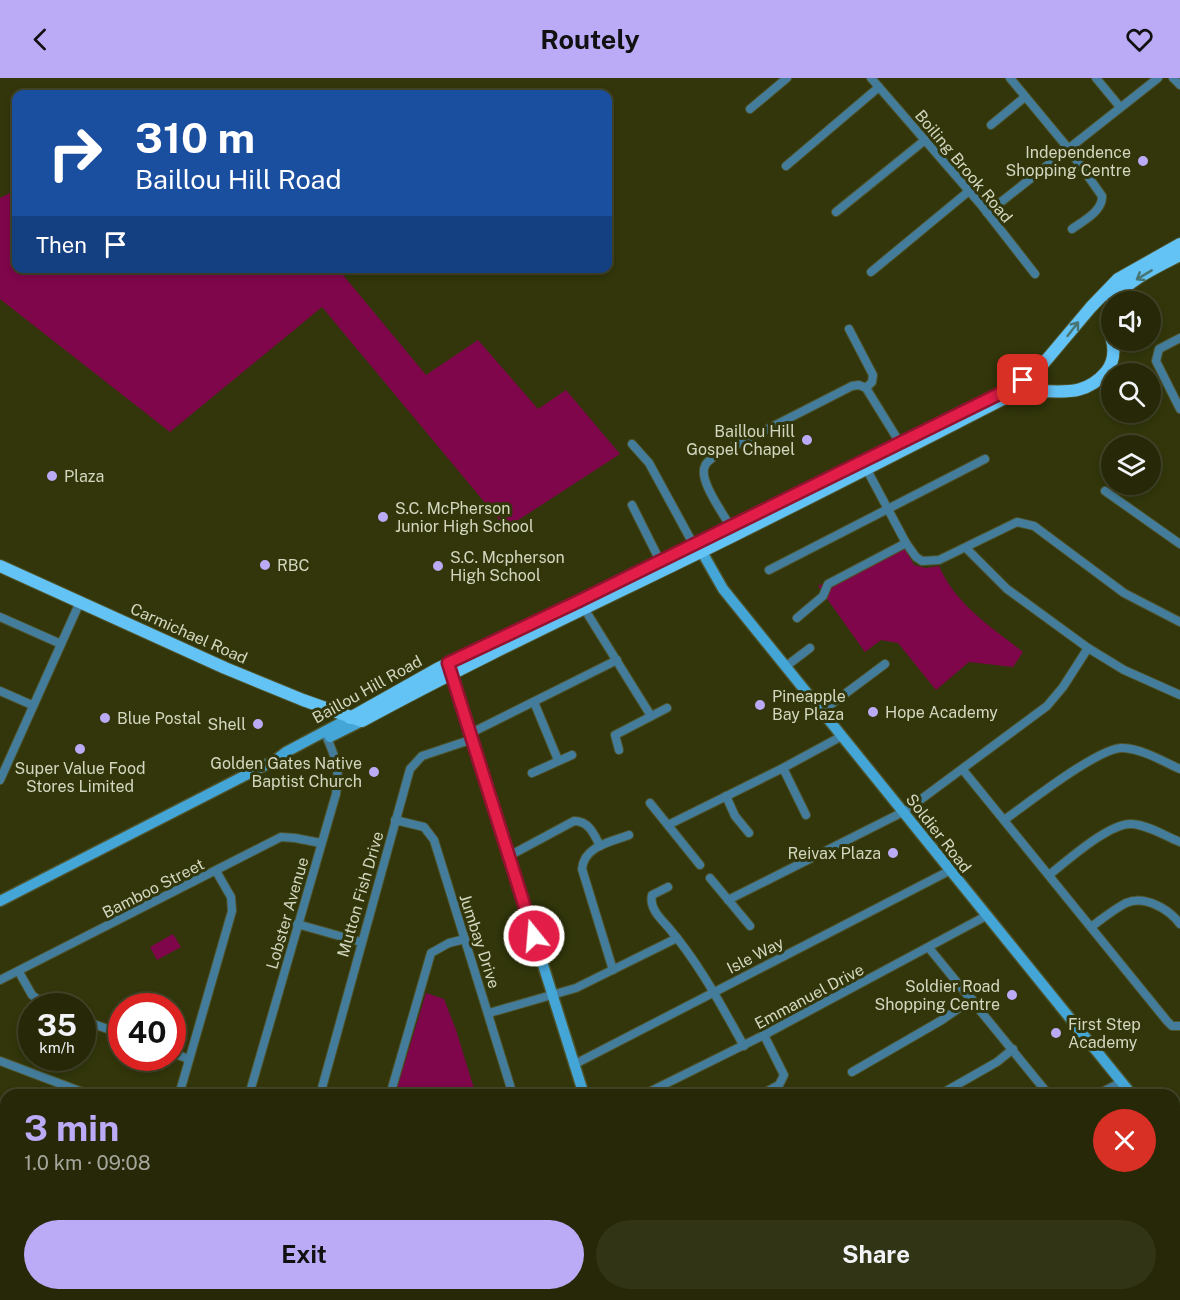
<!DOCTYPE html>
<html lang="en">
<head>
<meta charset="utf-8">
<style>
	:root { --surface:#262808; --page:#323416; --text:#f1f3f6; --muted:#a4a69c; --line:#424429; --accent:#bbaaf6 }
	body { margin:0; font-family:"Public Sans",sans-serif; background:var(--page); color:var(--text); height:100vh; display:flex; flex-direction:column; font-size:22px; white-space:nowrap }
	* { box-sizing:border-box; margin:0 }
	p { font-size:20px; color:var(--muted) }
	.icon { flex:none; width:33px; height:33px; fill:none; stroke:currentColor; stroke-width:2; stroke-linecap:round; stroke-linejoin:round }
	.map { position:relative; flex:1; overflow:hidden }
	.drawer { position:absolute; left:0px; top:1011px; width:1180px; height:212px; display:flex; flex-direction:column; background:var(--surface); border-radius:18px 18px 0 0; box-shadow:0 3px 9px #0003,0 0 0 2px var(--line) }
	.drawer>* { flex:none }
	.banner { position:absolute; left:12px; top:12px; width:600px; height:183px; border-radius:12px; box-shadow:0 3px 9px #0003,0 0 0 2px var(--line); background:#1a4fa0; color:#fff; overflow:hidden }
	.buttons { position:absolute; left:1101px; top:213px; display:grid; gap:12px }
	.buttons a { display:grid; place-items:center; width:60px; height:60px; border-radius:50%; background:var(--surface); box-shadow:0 3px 9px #0003,0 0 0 2px var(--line); font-size:30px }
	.speed { position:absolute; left:18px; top:915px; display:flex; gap:12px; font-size:30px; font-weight:700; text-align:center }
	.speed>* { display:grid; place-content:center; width:78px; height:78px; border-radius:50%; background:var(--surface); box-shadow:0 3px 9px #0003,0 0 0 2px var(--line); line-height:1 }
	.speed small { font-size:15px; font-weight:400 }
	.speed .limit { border:9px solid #d22; background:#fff; color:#111 }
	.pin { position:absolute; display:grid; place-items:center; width:51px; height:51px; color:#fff; margin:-26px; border-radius:12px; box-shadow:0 3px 9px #0006 }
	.me { position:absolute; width:66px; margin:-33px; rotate:343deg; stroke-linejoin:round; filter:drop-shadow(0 0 4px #0008) }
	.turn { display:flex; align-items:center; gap:21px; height:126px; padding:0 24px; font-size:27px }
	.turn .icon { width:78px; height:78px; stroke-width:2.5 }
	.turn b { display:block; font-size:42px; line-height:51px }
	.then { display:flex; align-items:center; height:57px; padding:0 24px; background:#0003; gap:12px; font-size:22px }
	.round { display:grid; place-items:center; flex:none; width:63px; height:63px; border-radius:32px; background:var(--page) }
	.headline { display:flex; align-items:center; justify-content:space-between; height:102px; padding:0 24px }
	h1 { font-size:36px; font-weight:700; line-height:45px; color:var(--accent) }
	.primary-button { display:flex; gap:12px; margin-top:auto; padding:12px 24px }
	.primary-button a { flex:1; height:69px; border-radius:36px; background:var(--accent); color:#111; font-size:24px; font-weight:700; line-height:69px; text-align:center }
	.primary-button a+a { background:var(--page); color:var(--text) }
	header { display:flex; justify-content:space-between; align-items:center; height:78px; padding:0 24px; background:var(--accent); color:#111; font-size:27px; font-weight:700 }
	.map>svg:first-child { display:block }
</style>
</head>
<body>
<header><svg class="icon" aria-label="back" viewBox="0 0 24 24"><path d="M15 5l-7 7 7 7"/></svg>Routely<svg class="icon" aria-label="heart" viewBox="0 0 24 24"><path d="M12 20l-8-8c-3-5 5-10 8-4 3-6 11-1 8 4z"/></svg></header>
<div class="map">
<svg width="1180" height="1222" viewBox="0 0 1180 1222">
	<rect width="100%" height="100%" fill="#32360a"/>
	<g fill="#7f064b">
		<polygon points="16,112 16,190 338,191 426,297 478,262 538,331 566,312 620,376 506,450 322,229 170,354 0,221 0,120"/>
		<path d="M902,466L914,487L926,490L939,488C956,527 990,548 1023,574L1013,589L969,584L936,612L898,565L881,562L865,574L818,508Z"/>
		<polygon points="173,856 181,869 157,882 150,869"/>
		<polygon points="426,915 444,921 456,952 476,1017 395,1017"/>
	</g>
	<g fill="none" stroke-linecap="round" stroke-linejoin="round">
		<g stroke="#4f532b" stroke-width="10">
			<g id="street">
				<polyline points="871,0 982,128 1035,196"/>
				<path d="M1010,0L1068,70L1102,118C1103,133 1083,143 1072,151"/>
				<polyline points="1096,0 1120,29"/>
				<polyline points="1173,0 1180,7"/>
				<polyline points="750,31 787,0"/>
				<polyline points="991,47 1025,19"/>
				<polyline points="786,88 879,9"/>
				<polyline points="836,134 925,62"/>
				<polyline points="987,135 1158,0"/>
				<polyline points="871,194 969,113"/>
				<polyline points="849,251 873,297 872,304 866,310"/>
				<polyline points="1180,260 1159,271 1156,283 1180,331"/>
				<polyline points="632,366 649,385 691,462 697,465"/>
				<polyline points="866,390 906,465 916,479 922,483 939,482 1017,444 1034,448 1124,515 1180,544"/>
				<polyline points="1105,413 1180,466"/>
				<polyline points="632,427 660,483"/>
				<path d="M730,448C723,435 698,402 705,388C706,384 711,381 715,378L852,308L859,307L866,310L900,365"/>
				<polyline points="966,470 1007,511 1088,570 1124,592 1180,617"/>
				<polyline points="769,492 985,381"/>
				<polyline points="582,527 651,638"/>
				<polyline points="0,539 61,566"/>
				<polyline points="797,540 823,518 828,506 906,465"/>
				<polyline points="785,589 810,570"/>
				<polyline points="0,613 32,627"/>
				<polyline points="534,624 558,682"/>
				<polyline points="822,633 885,586"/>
				<polyline points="471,655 617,582"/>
				<polyline points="619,672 615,657 667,630"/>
				<polyline points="783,690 806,737"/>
				<polyline points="963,692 1167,943 1172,948 1180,948"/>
				<polyline points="532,695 572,677"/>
				<polyline points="0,702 80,524"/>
				<polyline points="726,718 735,738 749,755"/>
				<polyline points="650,725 700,787"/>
				<polyline points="395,742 424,749 434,762 513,1017"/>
				<path d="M1004,742C1026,727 1100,668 1123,670C1143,671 1162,683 1180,691"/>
				<polyline points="668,747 783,690 842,658"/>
				<path d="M509,778L574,743C589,743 594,756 600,768"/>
				<path d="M1049,797C1067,783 1110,744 1132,746C1148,747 1165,758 1180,764"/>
				<polyline points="710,800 750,848"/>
				<path d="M668,809L652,817C649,830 660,840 668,849C699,885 721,927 744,968"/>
				<polyline points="728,822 903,734 916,725 1047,628 1063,609 1088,570"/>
				<polyline points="297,846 361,864"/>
				<path d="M1091,849C1102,841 1114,831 1126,825C1145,817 1169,831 1180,846"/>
				<polyline points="929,870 1049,1017"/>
				<path d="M613,892L582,791C584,768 611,764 629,757"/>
				<polyline points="19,894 32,917 47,928"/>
				<polyline points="0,902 281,759 295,760 321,765"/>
				<polyline points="489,935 576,910 677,860"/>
				<polyline points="82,942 122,956"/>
				<polyline points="172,975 189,981"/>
				<polyline points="0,983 90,1017"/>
				<polyline points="575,986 949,793"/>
				<polyline points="852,994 942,942 972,921"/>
				<polyline points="179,1017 232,833 231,819 216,793"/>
				<path d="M249,1017L336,716C340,692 337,683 327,660"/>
				<polyline points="320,1017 410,691 422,678 473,661"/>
				<polyline points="390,1017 431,875 449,865 465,861"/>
				<polyline points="643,1017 764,957 986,838"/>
				<polyline points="760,1017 779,1007 784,997 764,957"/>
				<polyline points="939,1017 997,984 1013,971"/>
				<polyline points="1096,1017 1122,1004"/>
				<polyline points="1174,1031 1180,1027"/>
				<polyline points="415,1216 430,1222"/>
				<polyline points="608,1216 617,1216"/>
				<polyline points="722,1216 725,1222"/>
				<polyline points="822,1216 825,1222"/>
				<polyline points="170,1222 172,1216"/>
				<polyline points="260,1222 262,1216"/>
				<polyline points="752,1222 761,1216"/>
				<polyline points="803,1222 811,1216"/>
				<polyline points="1174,1222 1180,1218"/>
			</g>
		</g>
		<g stroke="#4f532b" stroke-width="13">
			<g id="secondary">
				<polyline points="698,467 723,511 1132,1017"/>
				<polyline points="449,588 584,1017"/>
				<polyline points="330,659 362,643"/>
				<polyline points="0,823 277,681 286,674 350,640"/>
				<polyline points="1174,1074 1180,1081"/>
				<polyline points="1174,1141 1180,1137"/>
				<polyline points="647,1216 649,1222"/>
				<polyline points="1046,1222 1055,1216"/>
			</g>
		</g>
		<g stroke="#4f532b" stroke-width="14">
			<g id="primary">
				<path d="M1112,224C1127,202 1157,189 1180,177"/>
				<polyline points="1112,225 1107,241 1112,262"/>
				<polyline points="1001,315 1023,302 1043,286 1091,229 1118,201 1180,166"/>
				<path d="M0,488L225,590L303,622L362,643C485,576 612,518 737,456C828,411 919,364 1009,318C1044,304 1077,328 1106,294C1114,284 1115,274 1112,262"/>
				<polyline points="633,497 835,397"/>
				<polyline points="350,640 437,591 590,518"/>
			</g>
		</g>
		<use href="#street" stroke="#447d9b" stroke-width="8"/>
		<use href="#secondary" stroke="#44a5d7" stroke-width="10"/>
		<use href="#primary" stroke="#64c3f5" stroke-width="12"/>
	</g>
	<defs><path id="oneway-shaft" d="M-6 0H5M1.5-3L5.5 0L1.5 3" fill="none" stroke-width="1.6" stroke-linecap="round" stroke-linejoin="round" transform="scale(1.5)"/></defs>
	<g stroke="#487574">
		<use href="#oneway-shaft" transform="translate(1144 197) rotate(149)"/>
		<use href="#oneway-shaft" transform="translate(1073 251) rotate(-52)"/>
	</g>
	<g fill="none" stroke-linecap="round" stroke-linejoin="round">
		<g stroke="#92132f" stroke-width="15">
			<polyline id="route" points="534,858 448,585 579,523 997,317 1023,302"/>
		</g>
		<use href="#route" stroke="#e11d48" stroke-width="10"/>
	</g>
	<g fill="#bbaaf6" stroke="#32360a" stroke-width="2">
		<circle cx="1143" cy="83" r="6"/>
		<circle cx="807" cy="362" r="6"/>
		<circle cx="52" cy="398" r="6"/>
		<circle cx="383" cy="439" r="6"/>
		<circle cx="265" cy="487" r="6"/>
		<circle cx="438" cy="488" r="6"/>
		<circle cx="760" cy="627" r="6"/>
		<circle cx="873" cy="634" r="6"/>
		<circle cx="105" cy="640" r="6"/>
		<circle cx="258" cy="646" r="6"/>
		<circle cx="80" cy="671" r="6"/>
		<circle cx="374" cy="694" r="6"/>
		<circle cx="893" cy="775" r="6"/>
		<circle cx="1012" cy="917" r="6"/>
		<circle cx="1056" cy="955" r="6"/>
	</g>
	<g text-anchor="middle" stroke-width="6" stroke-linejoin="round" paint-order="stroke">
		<g font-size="16" fill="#d3d7bf" stroke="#32360a" text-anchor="start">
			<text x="1131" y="80" text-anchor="end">Independence<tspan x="1131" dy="18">Shopping Centre</tspan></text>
			<text x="795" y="359" text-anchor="end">Baillou Hill<tspan x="795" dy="18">Gospel Chapel</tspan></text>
			<text x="64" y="404">Plaza</text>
			<text x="395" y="436">S.C. McPherson<tspan x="395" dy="18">Junior High School</tspan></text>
			<text x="450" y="485">S.C. Mcpherson<tspan x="450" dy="18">High School</tspan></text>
			<text x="277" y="493">RBC</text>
			<text x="772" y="624">Pineapple<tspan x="772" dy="18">Bay Plaza</tspan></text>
			<text x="885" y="640">Hope Academy</text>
			<text x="117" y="646">Blue Postal</text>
			<text x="246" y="652" text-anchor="end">Shell</text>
			<text x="362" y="691" text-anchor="end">Golden Gates Native<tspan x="362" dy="18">Baptist Church</tspan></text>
			<text x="80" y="696" text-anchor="middle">Super Value Food<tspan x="80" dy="18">Stores Limited</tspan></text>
			<text x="881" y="781" text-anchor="end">Reivax Plaza</text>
			<text x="1000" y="914" text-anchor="end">Soldier Road<tspan x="1000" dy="18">Shopping Centre</tspan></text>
			<text x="1068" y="952">First Step<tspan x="1068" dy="18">Academy</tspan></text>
		</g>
		<g font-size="16" fill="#d3d7bf" stroke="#32360a">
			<text transform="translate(964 88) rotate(50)" y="6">Boiling Brook Road</text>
			<text transform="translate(189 555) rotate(24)" y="6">Carmichael Road</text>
			<text transform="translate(367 611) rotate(-29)" y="6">Baillou Hill Road</text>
			<text transform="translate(939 755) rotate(52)" y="6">Soldier Road</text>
			<text transform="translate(153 810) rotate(-27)" y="6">Bamboo Street</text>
			<text transform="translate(360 816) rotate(-74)" y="6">Mutton Fish Drive</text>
			<text transform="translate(287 835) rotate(-74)" y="6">Lobster Avenue</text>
			<text transform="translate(480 863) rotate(72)" y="6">Jumbay Drive</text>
			<text transform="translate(755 877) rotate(-27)" y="6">Isle Way</text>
			<text transform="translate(809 918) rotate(-28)" y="6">Emmanuel Drive</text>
		</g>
	</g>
</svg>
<div class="buttons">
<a><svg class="icon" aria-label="sound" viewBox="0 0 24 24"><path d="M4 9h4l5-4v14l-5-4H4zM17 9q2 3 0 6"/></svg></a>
<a><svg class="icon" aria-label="search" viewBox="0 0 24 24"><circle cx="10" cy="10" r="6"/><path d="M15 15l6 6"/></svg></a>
<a><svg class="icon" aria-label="layers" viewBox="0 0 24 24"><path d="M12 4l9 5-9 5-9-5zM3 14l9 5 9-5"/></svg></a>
</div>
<div class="speed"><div>35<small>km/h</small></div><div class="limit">40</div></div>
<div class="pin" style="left:1023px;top:302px;background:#d93025"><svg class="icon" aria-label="arrive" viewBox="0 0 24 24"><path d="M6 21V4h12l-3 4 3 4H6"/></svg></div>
<svg class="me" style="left:534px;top:858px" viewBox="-20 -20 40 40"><circle r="17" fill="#e11d48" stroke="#fff" stroke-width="3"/><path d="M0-11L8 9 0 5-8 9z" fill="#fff"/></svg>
<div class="banner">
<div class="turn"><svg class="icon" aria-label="right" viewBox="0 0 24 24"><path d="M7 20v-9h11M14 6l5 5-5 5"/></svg><div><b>310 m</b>Baillou Hill Road</div></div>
<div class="then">Then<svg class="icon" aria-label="arrive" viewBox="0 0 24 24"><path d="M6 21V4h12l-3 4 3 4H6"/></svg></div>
</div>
<section class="drawer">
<div class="headline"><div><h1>3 min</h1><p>1.0 km · 09:08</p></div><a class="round" style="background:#d93025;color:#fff"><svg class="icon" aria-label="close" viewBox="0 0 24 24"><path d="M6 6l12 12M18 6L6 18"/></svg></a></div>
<div class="primary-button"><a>Exit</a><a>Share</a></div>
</section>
</div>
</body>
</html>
